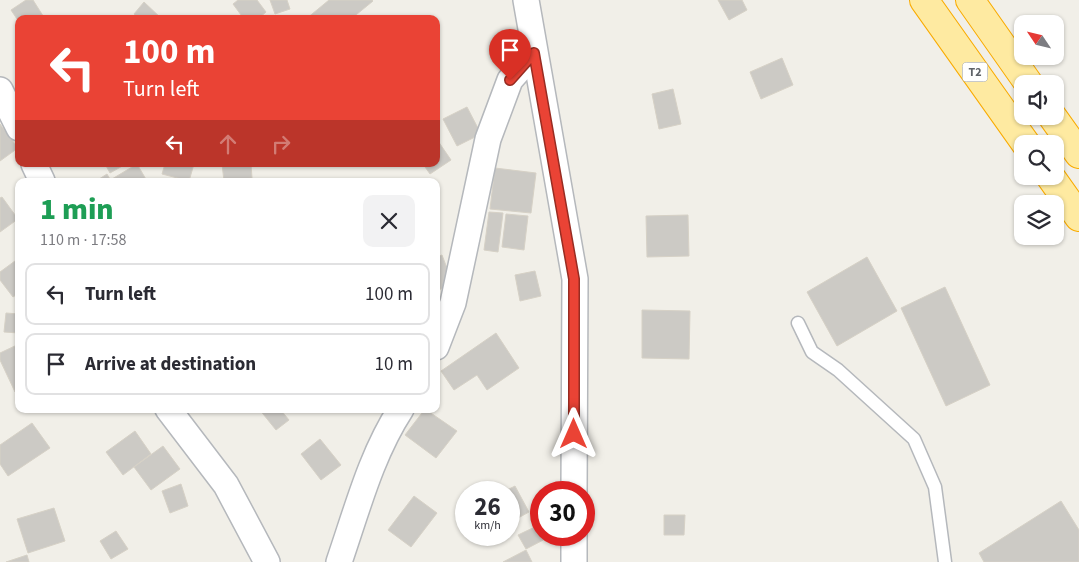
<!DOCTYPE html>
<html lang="en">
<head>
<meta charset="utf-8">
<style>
	:root { --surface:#fff; --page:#f2f2f3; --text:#2b2b33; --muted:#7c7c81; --line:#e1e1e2 }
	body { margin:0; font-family:"Source Sans 3",sans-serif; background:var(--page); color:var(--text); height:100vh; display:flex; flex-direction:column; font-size:19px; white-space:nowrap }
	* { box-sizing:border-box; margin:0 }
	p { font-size:16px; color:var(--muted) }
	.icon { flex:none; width:28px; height:28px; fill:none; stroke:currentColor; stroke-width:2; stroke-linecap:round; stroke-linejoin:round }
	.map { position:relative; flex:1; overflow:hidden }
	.side { position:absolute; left:15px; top:178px; width:425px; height:235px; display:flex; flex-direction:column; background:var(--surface); border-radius:10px; box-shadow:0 1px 4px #0004 }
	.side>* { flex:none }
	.guide { position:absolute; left:15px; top:15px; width:425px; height:152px; border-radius:10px; box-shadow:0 1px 4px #0004; background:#ea4335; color:#fff; overflow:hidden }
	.needle { width:32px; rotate:305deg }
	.tools { position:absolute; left:1014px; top:15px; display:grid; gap:10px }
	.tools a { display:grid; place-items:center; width:50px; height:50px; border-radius:10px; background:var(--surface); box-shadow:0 1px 4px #0004; font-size:25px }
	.speed { position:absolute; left:455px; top:481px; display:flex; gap:10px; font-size:25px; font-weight:700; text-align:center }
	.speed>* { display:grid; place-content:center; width:65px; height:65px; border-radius:50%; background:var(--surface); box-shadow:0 1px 4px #0004; line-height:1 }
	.speed small { font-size:12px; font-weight:400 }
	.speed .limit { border:8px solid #d22; background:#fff; color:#111 }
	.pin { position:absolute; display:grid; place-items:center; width:42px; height:42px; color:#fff; margin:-51px -21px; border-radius:50% 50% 50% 0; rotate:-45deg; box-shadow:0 0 5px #0007 }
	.pin .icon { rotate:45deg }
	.me { position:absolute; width:55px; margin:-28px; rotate:0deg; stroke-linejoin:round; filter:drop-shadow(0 0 4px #0008) }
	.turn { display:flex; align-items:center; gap:18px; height:105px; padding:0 25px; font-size:22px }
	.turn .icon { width:65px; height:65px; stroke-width:2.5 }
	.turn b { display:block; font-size:35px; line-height:42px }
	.lanes { display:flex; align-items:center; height:48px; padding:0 25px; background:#0003; justify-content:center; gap:25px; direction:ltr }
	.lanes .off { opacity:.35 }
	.round { display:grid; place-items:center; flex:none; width:52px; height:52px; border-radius:10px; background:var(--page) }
	.headline { display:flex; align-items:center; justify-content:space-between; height:85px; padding:0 25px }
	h1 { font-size:30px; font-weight:800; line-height:38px; color:#1e9e55 }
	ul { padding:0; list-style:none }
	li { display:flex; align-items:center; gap:15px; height:62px; margin:0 10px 8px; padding:0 15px; border:2px solid var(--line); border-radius:10px }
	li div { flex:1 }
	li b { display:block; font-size:19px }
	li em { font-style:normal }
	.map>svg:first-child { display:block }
</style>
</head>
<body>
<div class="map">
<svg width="1079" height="562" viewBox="0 0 1079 562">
	<rect width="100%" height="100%" fill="#f1efe8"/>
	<g fill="#cccac5" stroke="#d6d1c6">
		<polygon points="26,0 33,0 45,19 19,19 19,22 11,10"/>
		<polygon points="238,0 257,0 266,12 258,19 244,19 233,4"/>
		<polygon points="270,0 287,0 290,9 275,14"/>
		<polygon points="329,0 372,0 373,1 351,19 306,19"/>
		<polygon points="718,0 742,0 747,10 729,20"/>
		<polygon points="144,2 162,19 139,19 134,14"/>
		<polygon points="782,58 793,85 761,99 750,72"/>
		<polygon points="673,89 681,124 659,129 652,94"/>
		<polygon points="467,107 481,134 457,146 443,119"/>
		<polygon points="0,124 18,148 0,161"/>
		<polygon points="436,138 451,160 430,174 423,164 436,164"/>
		<polygon points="105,164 126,164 110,173"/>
		<polygon points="137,164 147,181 113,181 112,179"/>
		<polygon points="165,164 194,164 189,181 162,174"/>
		<polygon points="222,164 251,164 252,178 224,181"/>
		<polygon points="495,168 536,173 531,213 490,209"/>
		<polygon points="107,174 111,181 96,181"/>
		<polygon points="2,197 18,219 0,232 0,198"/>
		<polygon points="489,212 503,213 498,252 484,250"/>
		<polygon points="506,214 528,216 524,250 502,247"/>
		<polygon points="688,215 689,256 647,257 646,216"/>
		<polygon points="442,255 453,284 436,291 436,257"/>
		<polygon points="867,257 897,311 837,346 807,292"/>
		<polygon points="19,258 19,293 13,297 0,280 0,272"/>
		<polygon points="535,271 541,296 520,301 515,275"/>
		<polygon points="945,287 990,385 946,406 901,308"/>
		<polygon points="642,310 690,311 689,359 642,358"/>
		<polygon points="6,313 19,314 19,333 4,332"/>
		<polygon points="496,333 519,368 487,390 477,375 454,390 441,371"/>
		<polygon points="19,344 19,390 15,392 0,360 0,353"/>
		<polygon points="259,409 280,409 289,420 276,430"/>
		<polygon points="425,409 457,431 436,458 405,435"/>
		<polygon points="32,423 50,448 8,476 0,464 0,445"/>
		<polygon points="135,431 151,454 123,475 106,452"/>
		<polygon points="320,439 341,465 321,480 301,454"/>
		<polygon points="163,446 180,469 151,490 134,467"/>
		<polygon points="181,484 188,506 170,513 162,491"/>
		<polygon points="515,486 529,512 509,523 509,492 503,492"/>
		<polygon points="414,496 437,513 411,547 388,530"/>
		<polygon points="1061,501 1079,530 1079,562 984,562 979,553"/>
		<polygon points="54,508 65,541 28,553 17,519"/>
		<polygon points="664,515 685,515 684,535 664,535"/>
		<polygon points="541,524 541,535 549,537 526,549 518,535"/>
		<polygon points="116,531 128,549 111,559 100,541"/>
		<polygon points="526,550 532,562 503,562"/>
		<polygon points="27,555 29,562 6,562"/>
	</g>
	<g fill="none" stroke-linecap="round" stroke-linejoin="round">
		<g stroke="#b5b8bc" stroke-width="15">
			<polyline id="service" points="798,323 812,352 838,370 914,439 935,487 945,562"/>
		</g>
		<g stroke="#b5b8bc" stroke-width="28">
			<g id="minor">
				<polyline points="526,0 575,279 574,492"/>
				<polyline points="0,90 19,128"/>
				<polyline points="34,164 42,181"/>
				<polyline points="436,347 453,303 488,139 510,80 534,53"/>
				<polyline points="168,409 226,485 267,562"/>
				<path d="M339,562C357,510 371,455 401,409"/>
				<polyline points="574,562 574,535"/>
			</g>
		</g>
		<g stroke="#f9ab00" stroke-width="30">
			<g id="trunk">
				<polyline points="924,0 1026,144"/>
				<polyline points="970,0 1029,84"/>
				<polyline points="1052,116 1079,154"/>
				<polyline points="1050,176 1079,217"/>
			</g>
		</g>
		<use href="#service" stroke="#fff" stroke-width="12"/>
		<use href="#minor" stroke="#fff" stroke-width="25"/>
		<use href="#trunk" stroke="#feeaa1" stroke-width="28"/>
	</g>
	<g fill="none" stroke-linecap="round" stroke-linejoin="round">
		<g stroke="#982c22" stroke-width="12">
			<polyline id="route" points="510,80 534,53 574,279 574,434"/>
		</g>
		<use href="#route" stroke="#ea4335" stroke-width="9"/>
	</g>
	<g text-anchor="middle" stroke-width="4.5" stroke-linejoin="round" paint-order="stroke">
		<rect fill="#fff" stroke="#8f9295" stroke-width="1" x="962.5" y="62.5" width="25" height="19" rx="4"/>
		<g font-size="12" font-weight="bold" fill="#5f6368">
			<text x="975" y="76">T2</text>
		</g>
	</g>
</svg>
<div class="tools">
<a><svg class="needle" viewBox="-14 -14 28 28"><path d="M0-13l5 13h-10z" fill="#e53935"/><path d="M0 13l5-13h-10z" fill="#7c7c81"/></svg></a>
<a><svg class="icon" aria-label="sound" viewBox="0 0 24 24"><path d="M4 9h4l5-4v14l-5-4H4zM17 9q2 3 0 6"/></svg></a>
<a><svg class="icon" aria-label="search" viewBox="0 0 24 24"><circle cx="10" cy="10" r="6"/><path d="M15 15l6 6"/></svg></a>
<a><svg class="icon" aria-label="layers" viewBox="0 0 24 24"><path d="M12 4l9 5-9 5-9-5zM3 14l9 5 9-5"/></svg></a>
</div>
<div class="speed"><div>26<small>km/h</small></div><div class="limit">30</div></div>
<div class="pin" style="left:510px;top:80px;background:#d93025"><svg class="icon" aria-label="arrive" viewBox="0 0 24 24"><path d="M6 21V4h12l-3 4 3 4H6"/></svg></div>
<svg class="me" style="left:574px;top:434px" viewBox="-20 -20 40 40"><path d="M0-17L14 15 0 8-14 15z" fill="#ea4335" stroke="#fff" stroke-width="4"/></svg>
<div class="guide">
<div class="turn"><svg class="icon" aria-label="left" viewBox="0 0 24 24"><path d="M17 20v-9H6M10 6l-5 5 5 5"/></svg><div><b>100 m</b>Turn left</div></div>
<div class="lanes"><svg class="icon" aria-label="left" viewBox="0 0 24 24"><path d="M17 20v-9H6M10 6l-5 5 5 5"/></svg><svg class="icon off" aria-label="ahead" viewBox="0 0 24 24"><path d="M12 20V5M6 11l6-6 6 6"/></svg><svg class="icon off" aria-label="right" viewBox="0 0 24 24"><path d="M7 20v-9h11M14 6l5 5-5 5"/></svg></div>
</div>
<section class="side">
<div class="headline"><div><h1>1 min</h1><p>110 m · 17:58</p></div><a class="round"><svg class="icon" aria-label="close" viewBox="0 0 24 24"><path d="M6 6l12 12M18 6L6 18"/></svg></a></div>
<ul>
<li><svg class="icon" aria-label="left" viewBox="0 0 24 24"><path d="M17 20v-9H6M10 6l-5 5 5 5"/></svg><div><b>Turn left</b></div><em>100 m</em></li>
<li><svg class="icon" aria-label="arrive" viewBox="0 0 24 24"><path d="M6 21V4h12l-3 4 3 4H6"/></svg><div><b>Arrive at destination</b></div><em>10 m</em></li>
</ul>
</section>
</div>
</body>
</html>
